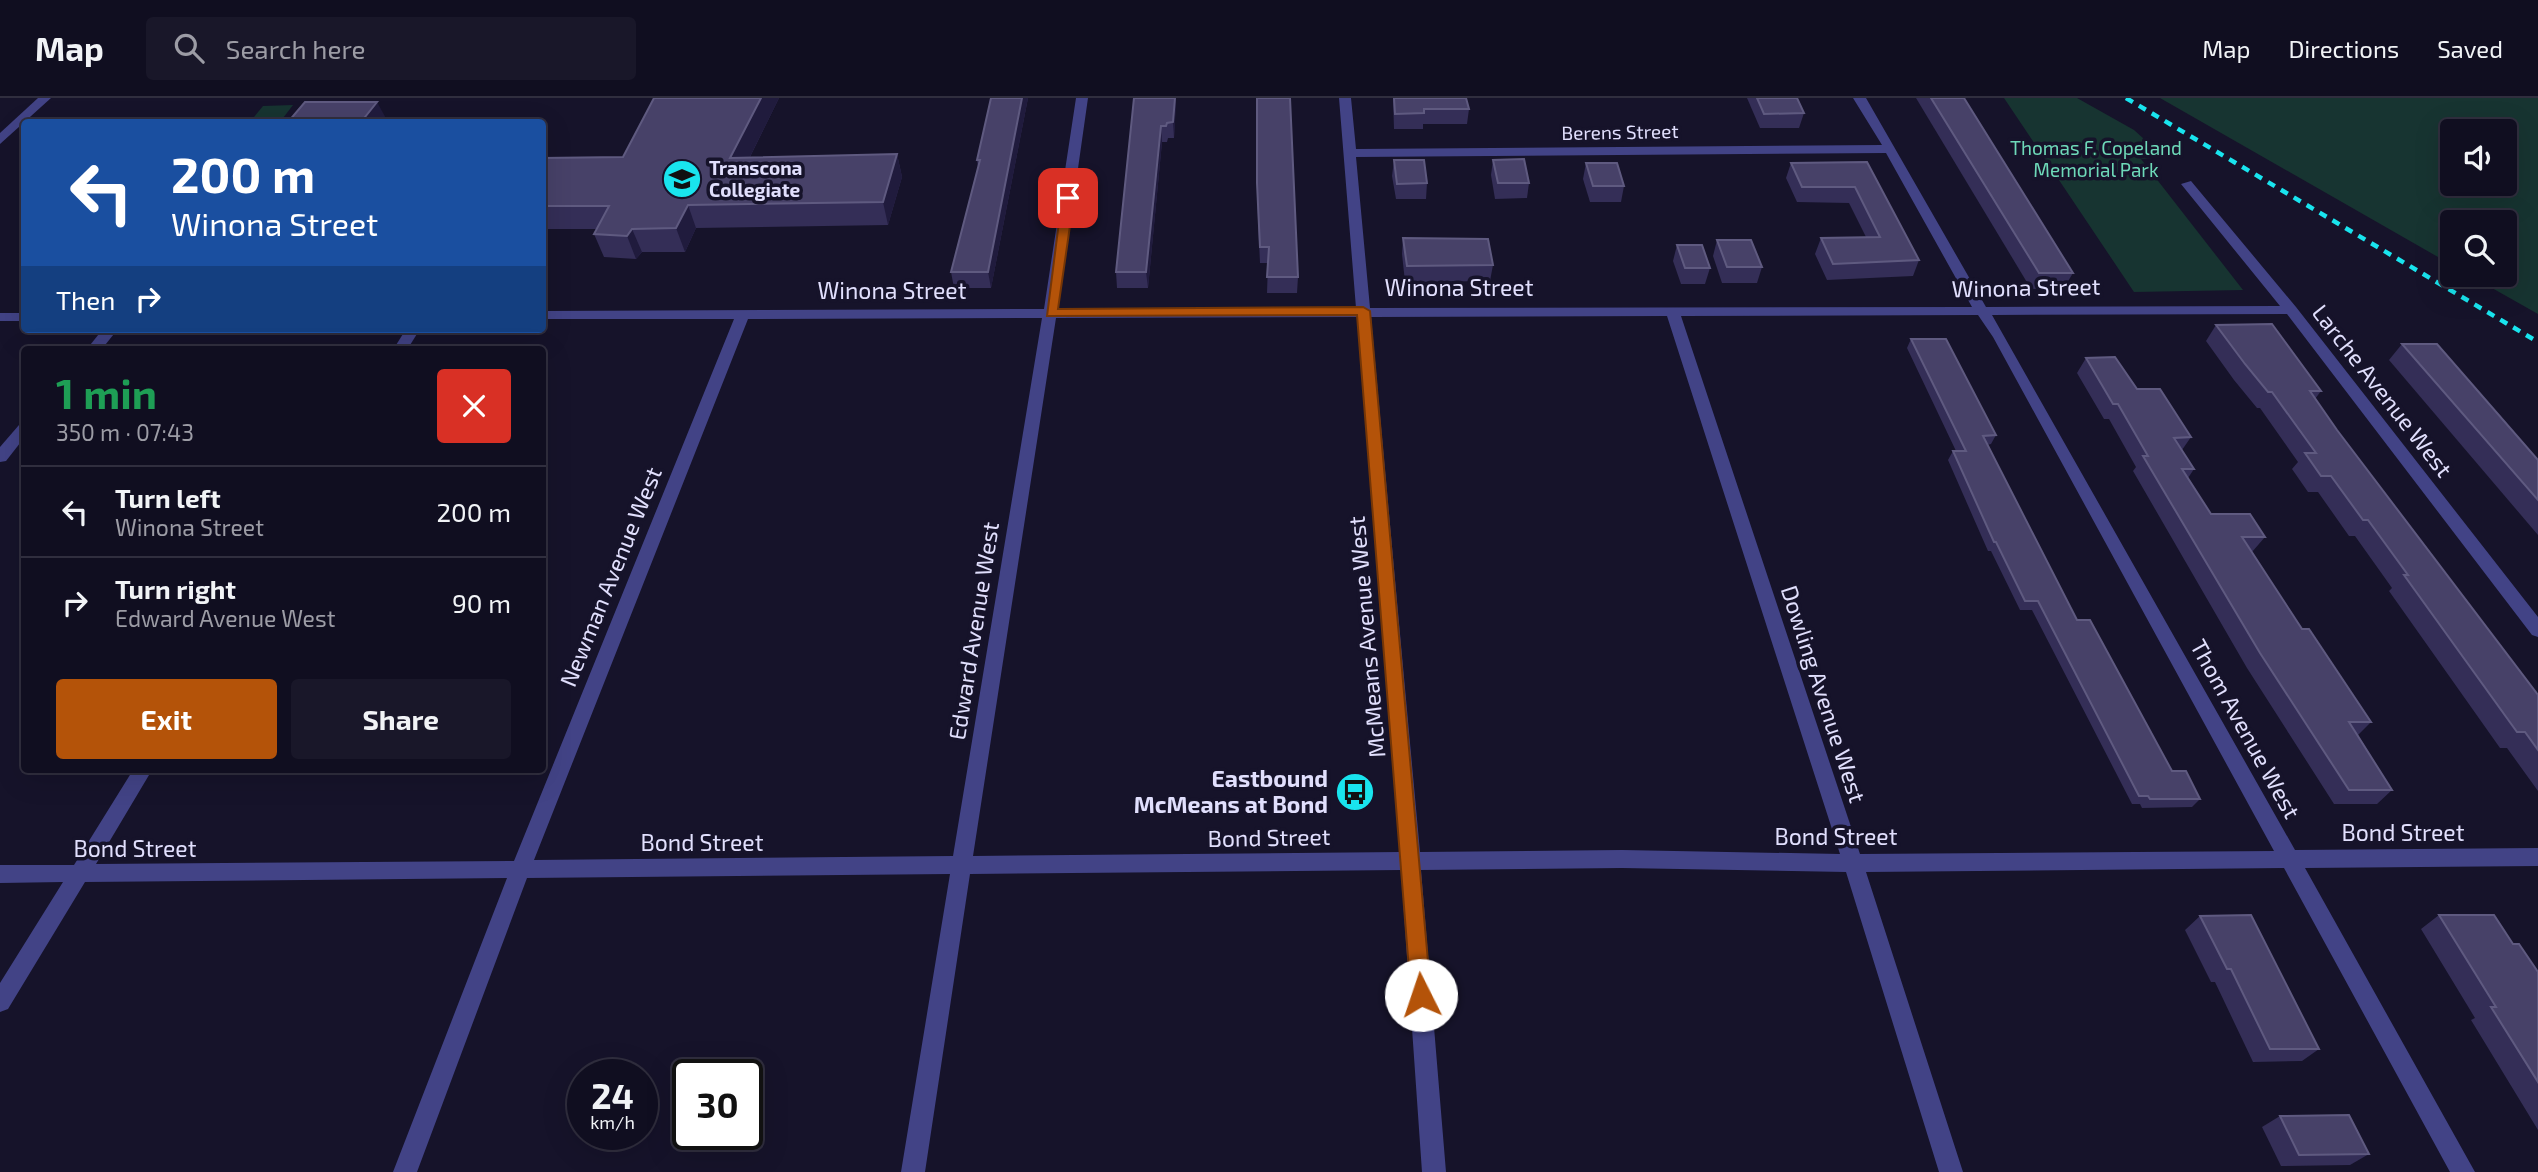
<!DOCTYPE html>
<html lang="en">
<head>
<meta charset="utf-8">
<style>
	:root { --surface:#100e20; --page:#191729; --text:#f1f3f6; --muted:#9c9ca5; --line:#302e3e; --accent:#b45309 }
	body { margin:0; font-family:"Exo 2",sans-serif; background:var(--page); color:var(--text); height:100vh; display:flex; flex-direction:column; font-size:26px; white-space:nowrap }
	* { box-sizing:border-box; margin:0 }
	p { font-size:23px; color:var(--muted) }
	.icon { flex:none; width:38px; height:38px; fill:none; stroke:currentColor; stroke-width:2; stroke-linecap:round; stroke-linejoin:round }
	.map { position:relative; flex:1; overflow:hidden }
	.panel { position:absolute; left:21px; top:248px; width:525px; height:427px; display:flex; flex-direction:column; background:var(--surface); border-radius:7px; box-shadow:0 7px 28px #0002,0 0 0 2px var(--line) }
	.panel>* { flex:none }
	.hud { position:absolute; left:21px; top:21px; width:525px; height:214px; border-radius:7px; box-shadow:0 7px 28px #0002,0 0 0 2px var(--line); background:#1a4fa0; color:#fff; overflow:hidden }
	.fabs { position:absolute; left:2440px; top:21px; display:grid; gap:14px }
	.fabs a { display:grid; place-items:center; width:77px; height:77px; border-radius:7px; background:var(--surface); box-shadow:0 7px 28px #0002,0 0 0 2px var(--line); font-size:35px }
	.speed { position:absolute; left:567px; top:961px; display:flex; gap:14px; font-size:35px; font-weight:700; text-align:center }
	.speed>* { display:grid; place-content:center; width:91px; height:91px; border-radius:50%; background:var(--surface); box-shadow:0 7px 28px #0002,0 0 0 2px var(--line); line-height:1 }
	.speed small { font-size:18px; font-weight:400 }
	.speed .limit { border:4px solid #111; border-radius:10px; background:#fff; color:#111 }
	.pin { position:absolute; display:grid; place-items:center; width:60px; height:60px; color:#fff; margin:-30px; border-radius:14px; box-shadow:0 4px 10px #0006 }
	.me { position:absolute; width:77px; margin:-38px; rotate:356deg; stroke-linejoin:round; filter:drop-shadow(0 0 5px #0008) }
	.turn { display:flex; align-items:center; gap:24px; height:147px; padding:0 35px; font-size:32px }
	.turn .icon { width:91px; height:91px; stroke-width:2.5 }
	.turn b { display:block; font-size:49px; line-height:60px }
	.then { display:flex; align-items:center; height:66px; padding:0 35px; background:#0003; gap:14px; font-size:26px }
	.round { display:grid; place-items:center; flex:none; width:74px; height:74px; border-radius:7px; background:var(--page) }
	.headline { display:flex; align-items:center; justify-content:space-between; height:119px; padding:0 35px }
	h1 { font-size:42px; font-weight:700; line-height:52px; color:#1e9e55 }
	.primary-button { display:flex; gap:14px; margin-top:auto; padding:14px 35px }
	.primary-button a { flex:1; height:80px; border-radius:7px; background:var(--accent); color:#fff; font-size:28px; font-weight:700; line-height:80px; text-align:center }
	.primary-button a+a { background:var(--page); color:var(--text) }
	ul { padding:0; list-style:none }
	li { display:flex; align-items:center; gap:21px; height:91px; padding:0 35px; border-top:2px solid var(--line) }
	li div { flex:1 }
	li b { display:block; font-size:26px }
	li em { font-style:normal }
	header { display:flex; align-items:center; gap:42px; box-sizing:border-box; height:98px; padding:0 35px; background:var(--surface); border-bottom:2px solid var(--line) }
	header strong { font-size:33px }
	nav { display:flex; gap:38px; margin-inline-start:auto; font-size:24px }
	.search { width:490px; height:63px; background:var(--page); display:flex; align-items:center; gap:18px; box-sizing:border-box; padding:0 24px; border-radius:7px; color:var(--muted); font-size:26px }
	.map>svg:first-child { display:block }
</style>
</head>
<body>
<header>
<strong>Map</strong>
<div class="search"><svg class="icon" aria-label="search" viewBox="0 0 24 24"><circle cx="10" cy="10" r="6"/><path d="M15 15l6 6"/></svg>Search here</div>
<nav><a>Map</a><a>Directions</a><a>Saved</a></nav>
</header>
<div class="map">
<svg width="2538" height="1074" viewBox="0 0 2538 1074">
	<rect width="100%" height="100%" fill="#16132a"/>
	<g fill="#173431" fill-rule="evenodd">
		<polygon points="2004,0 2077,0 2134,32 2164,59 2141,61 2243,192 2134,194"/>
		<path d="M2160,0H2538V216L2469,177H2504V124H2452V167ZM2504,33V86H2452V33Z"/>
		<polygon points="293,7 280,24 250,24 263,8"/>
	</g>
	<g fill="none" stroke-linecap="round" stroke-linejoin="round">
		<g fill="#424386" fill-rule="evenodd">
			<polygon points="38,0 51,0 0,46 0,35"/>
			<path d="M1076,0H1088L1058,211L1356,210L1339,0H1351L1356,51L1882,47L1853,0H1866L1986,209L2280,208L2181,86L2191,83L2296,209L2538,519V539L2532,537L2287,216L1992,217L2295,752L2538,750V768L2305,770L2475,1074H2450L2284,770L1866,774L1963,1074H1939L1846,774L1622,770L1421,772L1446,1074H1422L1401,772L970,776L925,1074H901L950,776L527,780L417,1074H393L507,780L85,784L8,911L0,914V885L63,784L0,785V767H74L133,672H152L96,766L514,763L734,221H542V213L1044,211ZM1886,55L1972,209L1370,210L1356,59ZM1978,217L1993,239L2274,753L1860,756L1681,218ZM1667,218L1840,756L1622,752L1420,754L1371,219ZM1357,219L1400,754L973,758L1056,220ZM1042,220L953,758L534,762L748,221Z"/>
			<rect x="0" y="215" width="24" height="8"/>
			<polygon points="103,231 118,231 101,252 86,252"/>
			<polygon points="406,231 420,231 407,252 393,252"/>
			<polygon points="24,326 24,340 6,363 0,364 0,349 19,327"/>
		</g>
		<polyline stroke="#19e4ee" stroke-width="4.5" stroke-dasharray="8 7" stroke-linecap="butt" points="2126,0 2538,244"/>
	</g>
	<g fill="#342e57">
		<polygon points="654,0 779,0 750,59 897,56 902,79 888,127 696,130 685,154 642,154 636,161 604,159 594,136 597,131 542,131 542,60 623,59"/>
		<polygon points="991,0 1028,0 991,190 954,190 951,174 978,69 977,62"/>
		<polygon points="1134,0 1176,0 1174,40 1168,40 1167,44 1162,44 1148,190 1117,190 1116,174"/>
		<polygon points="1393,0 1466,0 1469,11 1467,26 1423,26 1423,31 1394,31"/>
		<polygon points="1747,0 1797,0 1804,15 1799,30 1760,30"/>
		<polygon points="1916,0 1964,0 2073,175 2064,190 2031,191"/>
		<polygon points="1394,62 1427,85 1426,101 1396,101 1392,78"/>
		<polygon points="1493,62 1529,85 1527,100 1495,101 1491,77"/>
		<polygon points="1867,64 1919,162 1913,178 1827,182 1815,156 1821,140 1866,139 1849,105 1797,104 1786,80 1791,65"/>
		<polygon points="1586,65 1624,88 1621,104 1590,104 1583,81"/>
		<polygon points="1257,101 1298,179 1297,195 1267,195 1268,165 1260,165"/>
		<polygon points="1403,140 1493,167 1490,183 1405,184 1402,156"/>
		<polygon points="1717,142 1762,169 1757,185 1722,185 1713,158"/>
		<polygon points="1677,147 1710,170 1705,186 1681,186 1673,163"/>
		<polygon points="2216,227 2321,293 2315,301 2337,332 2538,597 2538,693 2507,650 2500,650 2389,493 2392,490 2355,438 2349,438 2318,394 2308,394 2292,371 2298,364 2260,310 2257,310 2234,282 2206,243"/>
		<polygon points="1911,241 1996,337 1991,346 1987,347 2077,522 2172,673 2200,701 2192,709 2142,710 2140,706 2132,706 2032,512 2020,512 1991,453 1988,453 1948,362 1953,353 1956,353 1907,250"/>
		<polygon points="2402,246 2538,362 2538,437 2389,262"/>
		<polygon points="2086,260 2137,291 2191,339 2182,352 2194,371 2188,380 2211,416 2265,439 2252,454 2302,531 2371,624 2358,637 2392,692 2377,706 2334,706 2247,570 2133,373 2136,369 2109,321 2104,321 2077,275"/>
		<polygon points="2439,817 2513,846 2538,874 2538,1032 2471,922 2475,920 2421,831"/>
		<polygon points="2200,818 2319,951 2302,963 2253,964 2215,884 2211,884 2185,832"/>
		<polygon points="2280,1018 2369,1056 2350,1067 2281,1068 2262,1029"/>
	</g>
	<g fill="#201b3d">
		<polygon points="761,0 779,0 738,83 730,60"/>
		<polygon points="1022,0 1028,0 991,190 988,174"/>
		<polygon points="1175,0 1176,0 1176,8 1174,40 1173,24"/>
		<polygon points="377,4 388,24 361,24"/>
		<polygon points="1161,28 1162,44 1148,190 1146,174"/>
		<polygon points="897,56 902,79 888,127 883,104"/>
		<polygon points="688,107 696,130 685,154 676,130"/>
		<polygon points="632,131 642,154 636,161 627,138"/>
	</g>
	<g fill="#474168" stroke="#5f5a80" stroke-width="2">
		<polygon points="654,0 761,0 730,60 897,56 883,104 688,107 676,130 632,131 627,138 594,136 609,108 542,108 542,60 623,59"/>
		<polygon points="991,0 1022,0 988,174 951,174 980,62 977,62"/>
		<polygon points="1134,0 1175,0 1173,24 1167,25 1166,28 1161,28 1146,174 1116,174"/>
		<polygon points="1257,0 1290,0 1298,179 1267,179 1269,149 1260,149 1257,85"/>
		<polygon points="1394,0 1466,0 1469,11 1424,11 1424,15 1395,16"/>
		<polygon points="1757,0 1797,0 1804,15 1764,16"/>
		<polygon points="1931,0 1964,0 2073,175 2039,175"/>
		<polygon points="305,4 377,4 361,24 288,24"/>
		<polygon points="1524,61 1529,85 1498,85 1493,62"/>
		<polygon points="1394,62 1424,62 1427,85 1397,86"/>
		<polygon points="1867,64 1919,162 1833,166 1821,140 1880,139 1855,89 1802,89 1791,65"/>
		<polygon points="1586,65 1617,65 1624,88 1593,88"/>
		<polygon points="1403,140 1488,141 1493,167 1407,168"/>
		<polygon points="1717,142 1751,142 1762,169 1727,169"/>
		<polygon points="1677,147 1702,147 1710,170 1685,170"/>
		<polygon points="2272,226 2321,293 2310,293 2337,332 2538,597 2538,652 2525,634 2517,634 2404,477 2408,477 2368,422 2363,422 2331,378 2321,378 2305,355 2316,355 2272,294 2268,294 2245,266 2216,227"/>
		<polygon points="1911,241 1946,241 1996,337 1983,338 2077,522 2090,522 2172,673 2186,673 2200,701 2150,701 2148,698 2139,698 2038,503 2025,503 1996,444 1994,444 1953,353 1966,353"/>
		<polygon points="2402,246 2437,246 2538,362 2538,402"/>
		<polygon points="2115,259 2137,291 2160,291 2191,339 2174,340 2194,371 2182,371 2211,416 2250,416 2265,439 2242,439 2302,531 2309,531 2371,624 2349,624 2392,692 2349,692 2260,555 2143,358 2148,358 2118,306 2113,306 2086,260"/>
		<polygon points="2251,817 2319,951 2270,951 2231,871 2227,871 2200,818"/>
		<polygon points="2439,817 2494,817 2513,846 2519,846 2538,874 2538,984 2491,909 2496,909"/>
		<polygon points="2349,1017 2369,1056 2299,1057 2280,1018"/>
	</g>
	<polygon fill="#b45309" stroke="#753606" stroke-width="2" points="1068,97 1074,100 1058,211 1363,209 1370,213 1431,897 1428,903 1421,906 1414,903 1411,897 1357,217 1047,218 1062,100"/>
	<defs>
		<g id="school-disc" transform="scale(2.0125)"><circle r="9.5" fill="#19e4ee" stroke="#16132a"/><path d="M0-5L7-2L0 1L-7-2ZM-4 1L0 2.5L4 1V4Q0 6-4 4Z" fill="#111"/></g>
		<g id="bus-disc" transform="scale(2.0125)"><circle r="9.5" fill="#19e4ee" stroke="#16132a"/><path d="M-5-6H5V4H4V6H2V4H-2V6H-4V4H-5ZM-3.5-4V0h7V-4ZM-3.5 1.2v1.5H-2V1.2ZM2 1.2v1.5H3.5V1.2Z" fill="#111"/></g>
	</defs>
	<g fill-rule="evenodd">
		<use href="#school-disc" x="682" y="81"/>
		<use href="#bus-disc" x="1355" y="694"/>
	</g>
	<g text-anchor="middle" stroke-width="7" stroke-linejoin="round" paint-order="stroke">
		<g font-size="19" fill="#e1dffd" stroke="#16132a">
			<text transform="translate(1620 34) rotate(-1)" y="7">Berens Street</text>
		</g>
		<g font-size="19" fill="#6ed9b9" stroke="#16132a">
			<text x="2096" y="57">Thomas F. Copeland<tspan x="2096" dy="22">Memorial Park</tspan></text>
		</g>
		<g font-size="19" font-weight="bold" fill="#e1dffd" stroke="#16132a" text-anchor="start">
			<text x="709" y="77">Transcona<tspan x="709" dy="22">Collegiate</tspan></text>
		</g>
		<g font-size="23" fill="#e1dffd" stroke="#16132a">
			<text x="1459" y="198">Winona Street</text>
			<text transform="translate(2026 190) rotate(-1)" y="8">Winona Street</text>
			<text x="892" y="201">Winona Street</text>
			<text transform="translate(2382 293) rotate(52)" y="8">Larche Avenue West</text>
			<text transform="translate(611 479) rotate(-68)" y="8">Newman Avenue West</text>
			<text transform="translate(974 533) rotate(-81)" y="8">Edward Avenue West</text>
			<text transform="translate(1367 539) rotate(-95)" y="8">McMeans Avenue West</text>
			<text transform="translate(1823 596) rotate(72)" y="8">Dowling Avenue West</text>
			<text transform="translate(2245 631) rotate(61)" y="8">Thom Avenue West</text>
			<text x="2403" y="743">Bond Street</text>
			<text x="1836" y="747">Bond Street</text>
			<text transform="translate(1269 740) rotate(-1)" y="8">Bond Street</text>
			<text x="702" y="753">Bond Street</text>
			<text x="135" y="759">Bond Street</text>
		</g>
		<g font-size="23" font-weight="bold" fill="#e1dffd" stroke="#16132a" text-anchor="end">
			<text x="1328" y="689">Eastbound<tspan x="1328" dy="26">McMeans at Bond</tspan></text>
		</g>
	</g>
</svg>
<div class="fabs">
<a><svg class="icon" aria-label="sound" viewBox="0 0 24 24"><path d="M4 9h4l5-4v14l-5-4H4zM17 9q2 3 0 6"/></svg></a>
<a><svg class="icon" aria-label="search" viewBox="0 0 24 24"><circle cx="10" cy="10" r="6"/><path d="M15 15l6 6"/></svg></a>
</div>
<div class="speed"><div>24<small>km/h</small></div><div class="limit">30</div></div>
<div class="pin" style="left:1068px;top:100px;background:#d93025"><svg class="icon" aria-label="arrive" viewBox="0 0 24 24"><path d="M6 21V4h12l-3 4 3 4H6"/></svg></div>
<svg class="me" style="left:1421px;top:897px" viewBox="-20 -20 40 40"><circle r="19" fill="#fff"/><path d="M0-13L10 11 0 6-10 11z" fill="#b45309"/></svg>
<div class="hud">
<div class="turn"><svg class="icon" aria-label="left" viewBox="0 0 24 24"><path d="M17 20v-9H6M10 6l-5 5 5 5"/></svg><div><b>200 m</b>Winona Street</div></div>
<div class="then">Then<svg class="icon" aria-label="right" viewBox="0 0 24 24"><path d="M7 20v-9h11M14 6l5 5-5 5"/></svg></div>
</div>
<section class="panel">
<div class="headline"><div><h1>1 min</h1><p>350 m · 07:43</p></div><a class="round" style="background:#d93025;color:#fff"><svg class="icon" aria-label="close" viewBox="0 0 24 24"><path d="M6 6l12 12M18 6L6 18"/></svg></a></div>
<ul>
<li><svg class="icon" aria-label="left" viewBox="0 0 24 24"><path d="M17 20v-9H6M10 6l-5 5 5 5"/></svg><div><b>Turn left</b><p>Winona Street</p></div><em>200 m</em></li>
<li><svg class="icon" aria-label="right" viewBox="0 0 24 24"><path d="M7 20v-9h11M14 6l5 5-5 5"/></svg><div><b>Turn right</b><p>Edward Avenue West</p></div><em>90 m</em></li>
</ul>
<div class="primary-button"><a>Exit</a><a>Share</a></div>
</section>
</div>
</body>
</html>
